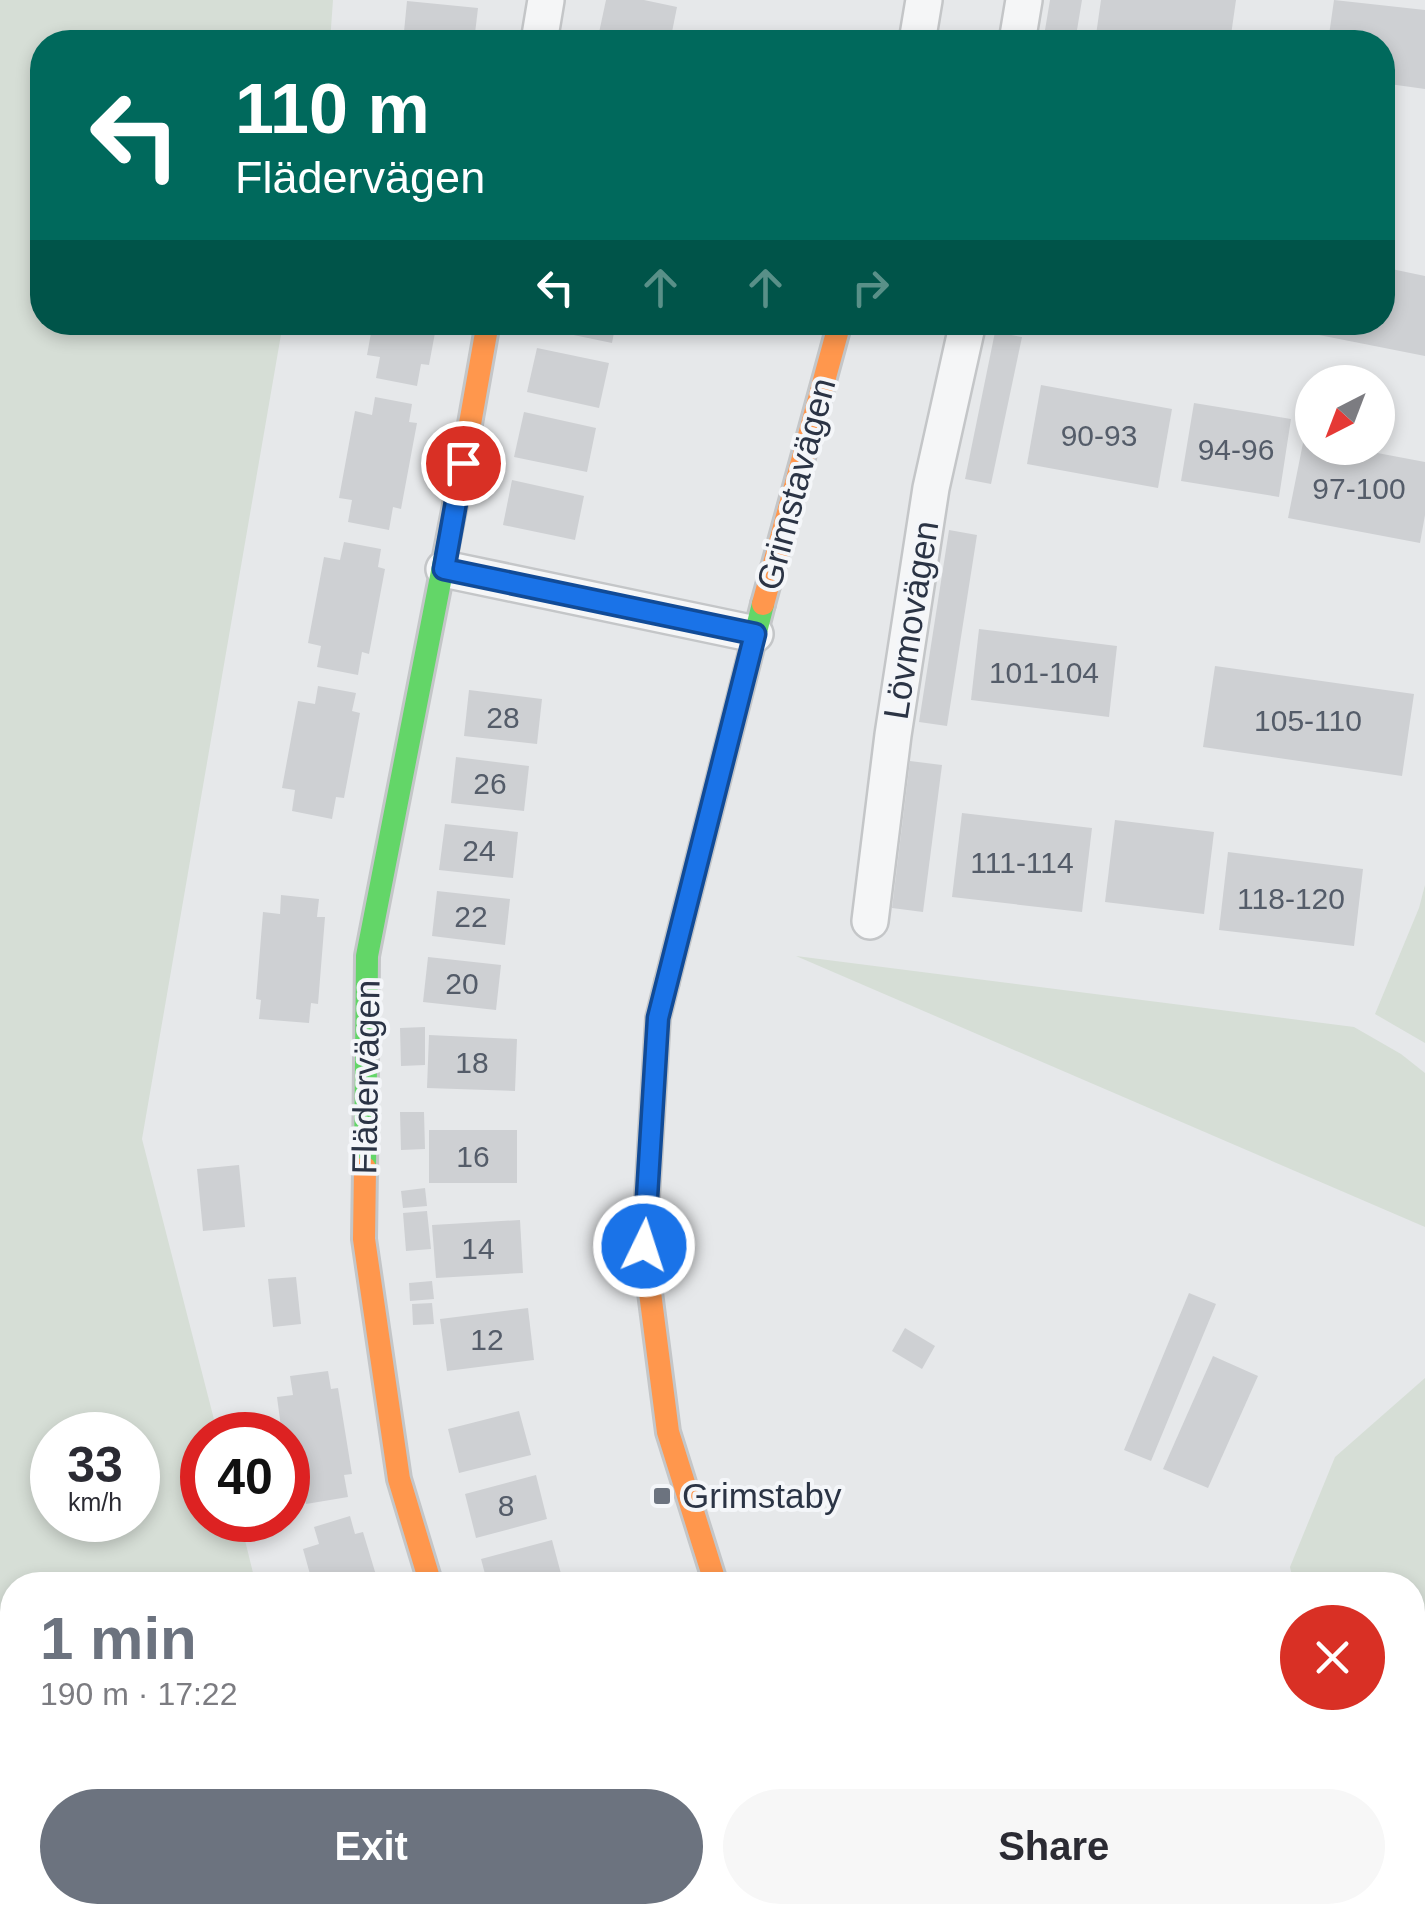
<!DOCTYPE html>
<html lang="en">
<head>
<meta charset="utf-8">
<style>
	:root { --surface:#fff; --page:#f7f7f7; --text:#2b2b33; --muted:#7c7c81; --accent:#6c737f }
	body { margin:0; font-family:Arial,sans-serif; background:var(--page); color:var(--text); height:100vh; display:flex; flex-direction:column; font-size:38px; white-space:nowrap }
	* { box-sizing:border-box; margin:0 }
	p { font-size:32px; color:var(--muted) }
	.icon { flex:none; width:55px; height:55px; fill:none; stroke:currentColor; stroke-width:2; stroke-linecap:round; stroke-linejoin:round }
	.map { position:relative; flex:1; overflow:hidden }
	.drawer { position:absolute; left:0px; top:1572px; width:1425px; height:352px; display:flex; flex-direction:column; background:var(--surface); border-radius:40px 40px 0 0; box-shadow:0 5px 15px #0003 }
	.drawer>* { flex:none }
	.hud { position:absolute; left:30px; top:30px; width:1365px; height:305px; border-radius:40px; box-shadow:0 5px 15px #0003; background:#00695c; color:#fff; overflow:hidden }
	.needle { width:65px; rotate:222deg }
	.tools { position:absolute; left:1295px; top:365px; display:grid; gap:20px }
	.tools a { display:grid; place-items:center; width:100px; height:100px; border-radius:50%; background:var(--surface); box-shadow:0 5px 15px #0003; font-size:50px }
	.speed { position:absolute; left:30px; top:1412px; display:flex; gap:20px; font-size:50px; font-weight:700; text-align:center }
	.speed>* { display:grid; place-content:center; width:130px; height:130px; border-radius:50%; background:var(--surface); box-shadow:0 5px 15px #0003; line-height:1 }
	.speed small { font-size:25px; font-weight:400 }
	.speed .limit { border:15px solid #d22; background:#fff; color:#111 }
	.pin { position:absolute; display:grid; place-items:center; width:85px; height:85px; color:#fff; margin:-42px; border:5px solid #fff; border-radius:50%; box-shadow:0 2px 10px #0007 }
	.me { position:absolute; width:110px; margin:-55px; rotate:4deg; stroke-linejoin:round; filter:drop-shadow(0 0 8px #0008) }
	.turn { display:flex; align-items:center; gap:35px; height:210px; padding:0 40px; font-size:45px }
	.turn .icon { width:130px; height:130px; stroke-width:2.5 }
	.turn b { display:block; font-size:70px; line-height:85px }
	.lanes { display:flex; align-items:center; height:95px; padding:0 40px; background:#0003; justify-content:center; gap:50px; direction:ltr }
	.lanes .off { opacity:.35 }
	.round { display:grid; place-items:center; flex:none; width:105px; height:105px; border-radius:52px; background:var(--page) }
	.overview { display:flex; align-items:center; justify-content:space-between; height:170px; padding:0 40px }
	h1 { font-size:60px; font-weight:800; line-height:75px; color:var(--accent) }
	.primary-button { display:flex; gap:20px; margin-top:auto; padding:20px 40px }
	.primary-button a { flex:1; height:115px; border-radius:60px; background:var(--accent); color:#fff; font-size:40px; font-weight:800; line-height:115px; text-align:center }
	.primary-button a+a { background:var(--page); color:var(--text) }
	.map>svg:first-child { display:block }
</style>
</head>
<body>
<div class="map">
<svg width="1425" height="1924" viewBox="0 0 1425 1924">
	<rect width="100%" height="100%" fill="#e6e8ea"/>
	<g fill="#d6ded6" fill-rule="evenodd">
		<path d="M0,0H333L330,42H42V322L283,323L142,1139L218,1435H202V1520H240L256,1585H12V1861L0,1856ZM138,1435V1520H52V1435Z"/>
		<polygon points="1425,885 1425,1043 1375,1014 1419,908"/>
		<polygon points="796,956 1354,1027 1401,1054 1425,1073 1425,1227"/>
		<polygon points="1425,1378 1425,1924 1156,1924 1154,1913 1412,1912 1412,1585 1294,1585 1290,1567 1335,1457"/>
		<polygon points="132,1913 299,1912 299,1913 293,1924 156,1924"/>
	</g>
	<g fill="#ced0d3">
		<polygon points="606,0 644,0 677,7 670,42 597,42"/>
		<polygon points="1050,0 1082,0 1075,42 1043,42"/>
		<polygon points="1101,0 1236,0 1230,42 1095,42"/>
		<polygon points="1334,0 1425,10 1425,89 1382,83 1382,42 1328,42"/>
		<polygon points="407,1 478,8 474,42 403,42"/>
		<polygon points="1382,267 1425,276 1425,356 1319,335 1322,322 1382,322"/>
		<polygon points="373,322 437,322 429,365 421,364 417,386 376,378 380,357 367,355"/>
		<polygon points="541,322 616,322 612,343 540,328"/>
		<polygon points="995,332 1022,337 991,484 965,479"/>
		<polygon points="537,348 609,363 599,408 527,392"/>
		<polygon points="1041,385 1172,409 1158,488 1027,464"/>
		<polygon points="375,397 412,404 409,422 417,423 401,509 393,507 389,530 348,522 352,500 339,498 355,411 372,415"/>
		<polygon points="1194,403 1291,419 1279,497 1181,481"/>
		<polygon points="524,412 596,428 587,472 514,457"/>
		<polygon points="1304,438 1312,440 1312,448 1351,448 1425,462 1425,515 1420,543 1288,518"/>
		<polygon points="512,480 584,496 575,540 503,525"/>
		<polygon points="949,530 977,535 947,726 919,722"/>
		<polygon points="344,542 381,549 378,567 385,569 369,654 362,652 358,675 317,667 321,646 308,643 324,557 340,560"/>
		<polygon points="979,629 1117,646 1109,717 971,700"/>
		<polygon points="1215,666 1414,694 1402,776 1203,747"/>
		<polygon points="318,686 356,693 352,711 360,713 344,798 336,797 332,819 292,811 295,790 282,788 298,701 315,704"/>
		<polygon points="469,690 542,699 537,744 464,736"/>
		<polygon points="456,757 529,766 524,811 451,803"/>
		<polygon points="910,761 942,765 923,912 892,908"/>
		<polygon points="962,813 1092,828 1082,912 952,897"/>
		<polygon points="1115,820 1214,832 1204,914 1105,902"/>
		<polygon points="445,824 518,832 513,878 439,870"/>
		<polygon points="1228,852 1363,869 1354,946 1219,930"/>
		<polygon points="437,891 510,899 505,945 432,936"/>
		<polygon points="281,895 319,899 317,917 325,917 318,1004 311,1003 309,1023 259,1019 261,1000 256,999 263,912 280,914"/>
		<polygon points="428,957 501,965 496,1010 423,1002"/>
		<polygon points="425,1027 425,1065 401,1066 400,1028"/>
		<polygon points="429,1035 517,1039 515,1091 427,1088"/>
		<polygon points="400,1112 424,1112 425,1149 401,1150"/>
		<rect x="429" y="1130" width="88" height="53"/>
		<polygon points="239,1165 245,1227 203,1231 197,1169"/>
		<polygon points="425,1188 427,1206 403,1208 401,1191"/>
		<polygon points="427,1211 431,1249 406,1251 403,1213"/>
		<polygon points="520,1220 523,1273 436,1278 432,1225"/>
		<polygon points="296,1277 301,1324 273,1327 268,1279"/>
		<polygon points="432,1281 434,1299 410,1301 409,1283"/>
		<polygon points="1189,1293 1216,1304 1151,1461 1124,1450"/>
		<polygon points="432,1303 434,1324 413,1325 412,1304"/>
		<polygon points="528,1308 534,1360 447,1371 440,1319"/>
		<polygon points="905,1328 935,1346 922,1369 892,1351"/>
		<polygon points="1213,1356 1258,1376 1208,1488 1163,1469"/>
		<polygon points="328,1371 331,1389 338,1388 352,1474 344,1475 348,1497 306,1504 303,1482 290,1484 288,1435 282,1435 277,1397 293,1395 290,1376"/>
		<polygon points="519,1411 531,1455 459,1473 448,1429"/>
		<polygon points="536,1475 547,1519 476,1538 465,1494"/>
		<polygon points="350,1516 355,1534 363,1532 379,1585 313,1585 303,1549 319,1544 314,1527"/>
		<polygon points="552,1540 564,1585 488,1585 481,1559"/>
	</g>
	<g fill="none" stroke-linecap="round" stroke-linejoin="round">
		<g stroke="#c4c6c8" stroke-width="40">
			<g id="street">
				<polyline points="539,42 546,0"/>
				<polyline points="917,42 924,0"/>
				<polyline points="1017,42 1024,0"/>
				<polyline points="444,569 755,634"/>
				<polyline points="870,921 893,735 931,488 968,322"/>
				<polyline points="826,1912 830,1924"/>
			</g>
		</g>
		<g stroke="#c4c6c8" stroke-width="28">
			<g id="fast">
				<polyline points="667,982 763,604"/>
				<polyline points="365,1168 367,956 462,469"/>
			</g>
		</g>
		<g stroke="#c4c6c8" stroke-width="28">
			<g id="slow">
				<polyline points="462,469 488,322"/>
				<polyline points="763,604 840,322"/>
				<polyline points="667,982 658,1018 644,1246 668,1432 716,1585"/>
				<polyline points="365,1168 364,1239 399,1479 431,1585"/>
			</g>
		</g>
		<use href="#street" stroke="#f5f6f7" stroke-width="35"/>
		<use href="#fast" stroke="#63d668" stroke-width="22"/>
		<use href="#slow" stroke="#ff974d" stroke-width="22"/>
	</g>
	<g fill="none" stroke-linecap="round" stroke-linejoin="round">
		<g stroke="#114b97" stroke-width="25">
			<polyline id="route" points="463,463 444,569 755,634 658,1018 644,1246"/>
		</g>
		<use href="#route" stroke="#1a73e8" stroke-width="18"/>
	</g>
	<rect fill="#6c737f" stroke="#f4f6f9" stroke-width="4" x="652" y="1486" width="20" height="20" rx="5"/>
	<g text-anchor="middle" stroke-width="8" stroke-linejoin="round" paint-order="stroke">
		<g font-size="30" fill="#545c69">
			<text x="1099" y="446">90-93</text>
			<text x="1236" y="460">94-96</text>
			<text x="1359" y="499">97-100</text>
			<text x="1044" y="683">101-104</text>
			<text x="503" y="728">28</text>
			<text x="1308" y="731">105-110</text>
			<text x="490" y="794">26</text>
			<text x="479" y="861">24</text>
			<text x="1022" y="873">111-114</text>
			<text x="1291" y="909">118-120</text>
			<text x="471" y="927">22</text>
			<text x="462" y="994">20</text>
			<text x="472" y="1073">18</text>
			<text x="473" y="1167">16</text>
			<text x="478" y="1259">14</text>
			<text x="487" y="1350">12</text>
			<text x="506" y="1516">8</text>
		</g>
		<g font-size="35" fill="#2b3445" stroke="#f4f6f9">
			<text transform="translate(796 484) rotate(-75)" y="12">Grimstavägen</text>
			<text transform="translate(911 620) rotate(-81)" y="12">Lövmovägen</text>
			<text transform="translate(366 1077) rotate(-89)" y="12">Flädervägen</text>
		</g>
		<g font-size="35" fill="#2b3445" stroke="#f4f6f9" text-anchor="start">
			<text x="682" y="1508">Grimstaby</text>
		</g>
	</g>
</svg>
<div class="tools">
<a><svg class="needle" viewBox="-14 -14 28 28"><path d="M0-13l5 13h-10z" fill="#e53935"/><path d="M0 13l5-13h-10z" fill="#7c7c81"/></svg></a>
</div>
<div class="speed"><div>33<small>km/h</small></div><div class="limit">40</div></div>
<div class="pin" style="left:463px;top:463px;background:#d93025"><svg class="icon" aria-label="arrive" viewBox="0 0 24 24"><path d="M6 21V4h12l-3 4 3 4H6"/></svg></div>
<svg class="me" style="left:644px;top:1246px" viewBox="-20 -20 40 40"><circle r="17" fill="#1a73e8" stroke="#fff" stroke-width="3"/><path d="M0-11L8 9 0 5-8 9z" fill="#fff"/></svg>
<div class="hud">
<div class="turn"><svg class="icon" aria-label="left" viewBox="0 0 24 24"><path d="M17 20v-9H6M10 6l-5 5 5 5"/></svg><div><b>110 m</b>Flädervägen</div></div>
<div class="lanes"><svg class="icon" aria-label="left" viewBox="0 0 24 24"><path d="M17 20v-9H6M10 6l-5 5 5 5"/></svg><svg class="icon off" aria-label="ahead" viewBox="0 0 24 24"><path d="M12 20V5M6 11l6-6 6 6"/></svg><svg class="icon off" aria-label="ahead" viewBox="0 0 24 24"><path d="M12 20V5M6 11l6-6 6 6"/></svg><svg class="icon off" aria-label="right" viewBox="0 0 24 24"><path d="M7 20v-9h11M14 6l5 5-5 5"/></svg></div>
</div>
<section class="drawer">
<div class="overview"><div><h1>1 min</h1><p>190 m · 17:22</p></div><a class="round" style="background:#d93025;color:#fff"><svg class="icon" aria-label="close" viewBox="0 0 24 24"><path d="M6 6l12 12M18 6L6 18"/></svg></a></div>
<div class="primary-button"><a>Exit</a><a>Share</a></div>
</section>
</div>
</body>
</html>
